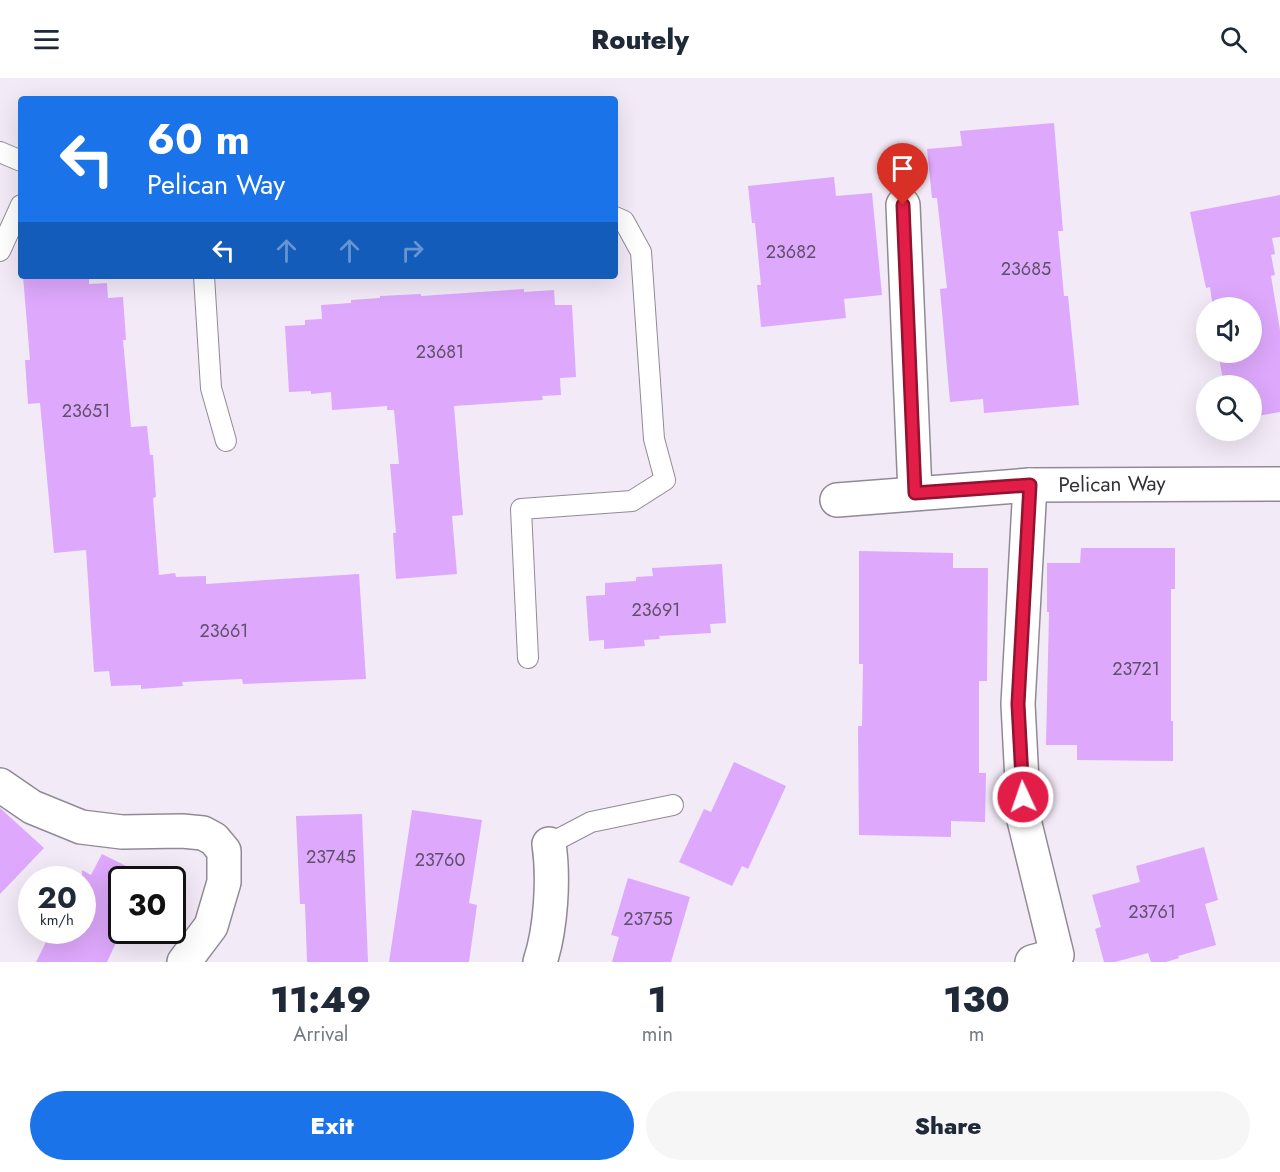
<!DOCTYPE html>
<html lang="en">
<head>
<meta charset="utf-8">
<style>
	:root { --surface:#fff; --page:#f6f6f7; --text:#1f2937; --muted:#747a83; --accent:#1a73e8 }
	body { margin:0; font-family:Jost,sans-serif; background:var(--page); color:var(--text); height:100vh; display:flex; flex-direction:column; font-size:22px; white-space:nowrap }
	* { box-sizing:border-box; margin:0 }
	p { font-size:20px; color:var(--muted) }
	.icon { flex:none; width:33px; height:33px; fill:none; stroke:currentColor; stroke-width:2; stroke-linecap:round; stroke-linejoin:round }
	.map { position:relative; height:884px; overflow:hidden }
	.panel { display:flex; flex-direction:column; background:var(--surface); flex:1 }
	.panel>* { flex:none }
	.banner { position:absolute; left:18px; top:18px; width:600px; height:183px; border-radius:6px; box-shadow:0 6px 24px #0002; background:#1a73e8; color:#fff; overflow:hidden }
	.buttons { position:absolute; left:1196px; top:219px; display:grid; gap:12px }
	.buttons a { display:grid; place-items:center; width:66px; height:66px; border-radius:50%; background:var(--surface); box-shadow:0 6px 24px #0002; font-size:30px }
	.speed { position:absolute; left:18px; top:788px; display:flex; gap:12px; font-size:30px; font-weight:700; text-align:center }
	.speed>* { display:grid; place-content:center; width:78px; height:78px; border-radius:50%; background:var(--surface); box-shadow:0 6px 24px #0002; line-height:1 }
	.speed small { font-size:15px; font-weight:400 }
	.speed .limit { border:3px solid #111; border-radius:9px; background:#fff; color:#111 }
	.pin { position:absolute; display:grid; place-items:center; width:51px; height:51px; color:#fff; margin:-62px -26px; border-radius:50% 50% 50% 0; rotate:-45deg; box-shadow:0 0 6px #0007 }
	.pin .icon { rotate:45deg }
	.me { position:absolute; width:66px; margin:-33px; rotate:357deg; stroke-linejoin:round; filter:drop-shadow(0 0 4px #0008) }
	.turn { display:flex; align-items:center; gap:21px; height:126px; padding:0 30px; font-size:27px }
	.turn .icon { width:78px; height:78px; stroke-width:2.5 }
	.turn b { display:block; font-size:42px; line-height:51px }
	.lanes { display:flex; align-items:center; height:57px; padding:0 30px; background:#0003; justify-content:center; gap:30px; direction:ltr }
	.lanes .off { opacity:.35 }
	.eta { display:flex; justify-content:space-evenly; align-items:center; height:102px; text-align:center }
	.eta b { font-size:36px; font-weight:800; line-height:42px }
	.cta { display:flex; gap:12px; margin-top:auto; padding:12px 30px }
	.cta a { flex:1; height:69px; border-radius:36px; background:var(--accent); color:#fff; font-size:24px; font-weight:800; line-height:69px; text-align:center }
	.cta a+a { background:var(--page); color:var(--text) }
	header { display:flex; justify-content:space-between; align-items:center; height:78px; padding:0 30px; background:var(--surface); font-size:27px; font-weight:800 }
	.map>svg:first-child { display:block }
</style>
</head>
<body>
<header><svg class="icon" aria-label="menu" viewBox="0 0 24 24"><path d="M4 6h16M4 12h16M4 18h16"/></svg>Routely<svg class="icon" aria-label="search" viewBox="0 0 24 24"><circle cx="10" cy="10" r="6"/><path d="M15 15l6 6"/></svg></header>
<div class="map">
<svg width="1280" height="884" viewBox="0 0 1280 884">
	<rect width="100%" height="100%" fill="#f2eaf7"/>
	<g fill="#dea8fc">
		<polygon points="1054,45 1063,153 1058,153 1064,218 1068,218 1079,327 984,335 983,321 950,324 940,211 947,210 937,120 932,120 927,71 962,68 960,53"/>
		<polygon points="834,99 836,118 872,115 882,217 844,221 846,240 761,249 757,207 761,207 755,145 752,145 748,108"/>
		<polygon points="1280,117 1280,159 1272,160 1275,176 1271,177 1275,197 1271,198 1280,252 1280,334 1251,339 1251,308 1224,308 1218,274 1251,274 1251,230 1213,230 1210,209 1206,210 1190,134"/>
		<polygon points="23,198 89,198 89,206 107,205 108,220 123,219 126,262 123,262 131,349 147,348 150,377 153,377 156,419 153,420 159,497 175,495 176,499 206,498 206,506 359,496 366,601 243,606 242,601 182,604 183,608 141,611 141,607 111,608 109,593 94,594 86,472 54,475 40,325 28,326 25,282 30,282"/>
		<polygon points="524,211 524,214 554,212 555,227 572,227 576,299 560,300 561,317 542,318 543,322 454,328 463,437 452,438 457,496 396,501 393,455 396,455 390,386 399,386 394,332 387,332 387,328 332,332 331,314 311,316 311,313 289,314 285,248 305,247 305,242 322,241 321,227 351,225 351,222 380,220 380,218 421,216 421,218"/>
		<polygon points="1081,470 1175,470 1175,511 1171,511 1171,643 1173,643 1173,683 1077,682 1077,667 1046,667 1049,534 1047,534 1047,485 1080,485"/>
		<polygon points="859,473 953,475 953,490 988,490 987,603 979,603 979,695 986,695 985,744 951,743 951,759 859,757 858,648 862,648 863,586 859,586"/>
		<polygon points="722,486 726,545 710,546 711,555 659,558 660,561 644,562 645,568 604,571 604,562 589,563 586,518 605,517 605,505 636,503 636,499 653,498 652,490"/>
		<polygon points="734,684 786,708 748,791 742,788 732,808 679,784 704,731 711,734"/>
		<polygon points="0,730 44,770 0,816"/>
		<polygon points="412,732 482,742 469,825 477,827 469,884 389,884"/>
		<polygon points="362,736 368,884 307,884 305,826 300,826 296,738"/>
		<polygon points="1204,769 1218,822 1205,826 1216,867 1178,878 1179,880 1166,884 1151,884 1148,875 1115,884 1104,884 1095,851 1101,849 1092,817 1140,804 1136,788"/>
		<polygon points="102,776 152,801 122,801 122,852 131,852 129,855 122,852 107,884 36,884 52,852 82,852 82,792 91,797"/>
		<polygon points="628,800 690,819 671,884 612,884 619,859 611,857"/>
	</g>
	<g fill="none" stroke-linecap="round" stroke-linejoin="round">
		<g stroke="#918a96" stroke-width="22">
			<g id="service">
				<polyline points="0,74 21,83"/>
				<polyline points="0,173 21,127"/>
				<polyline points="204,198 211,310 226,363"/>
				<polyline points="528,580 521,431 632,423 665,402 654,361 641,174 624,143 615,139"/>
				<polyline points="549,766 591,744 673,727"/>
			</g>
		</g>
		<g stroke="#918a96" stroke-width="36">
			<g id="minor">
				<polyline points="903,127 915,415"/>
				<polyline points="1030,407 1018,626 1024,742 1057,877 1032,884"/>
				<polyline points="837,422 1030,407 1280,406"/>
				<polyline points="0,707 32,729 81,749 122,754 182,753 203,755 214,761 224,773 224,804 211,848 184,884"/>
				<path d="M540,884C551,851 554,800 549,766"/>
			</g>
		</g>
		<use href="#service" stroke="#fff" stroke-width="20"/>
		<use href="#minor" stroke="#fff" stroke-width="33"/>
	</g>
	<g fill="none" stroke-linecap="round" stroke-linejoin="round">
		<g stroke="#92132f" stroke-width="15">
			<polyline id="route" points="903,127 915,415 1030,407 1018,626 1023,719"/>
		</g>
		<use href="#route" stroke="#e11d48" stroke-width="10"/>
	</g>
	<g text-anchor="middle" stroke-width="4.5" stroke-linejoin="round" paint-order="stroke">
		<g font-size="18" fill="#5f5068">
			<text x="791" y="180">23682</text>
			<text x="1026" y="197">23685</text>
			<text x="440" y="280">23681</text>
			<text x="86" y="339">23651</text>
			<text x="656" y="538">23691</text>
			<text x="224" y="559">23661</text>
			<text x="1136" y="597">23721</text>
			<text x="331" y="785">23745</text>
			<text x="440" y="788">23760</text>
			<text x="1152" y="840">23761</text>
			<text x="648" y="847">23755</text>
		</g>
		<g font-size="21" fill="#353237" stroke="#fff">
			<text transform="translate(1112 406) rotate(-1)" y="7">Pelican Way</text>
		</g>
	</g>
</svg>
<div class="buttons">
<a><svg class="icon" aria-label="sound" viewBox="0 0 24 24"><path d="M4 9h4l5-4v14l-5-4H4zM17 9q2 3 0 6"/></svg></a>
<a><svg class="icon" aria-label="search" viewBox="0 0 24 24"><circle cx="10" cy="10" r="6"/><path d="M15 15l6 6"/></svg></a>
</div>
<div class="speed"><div>20<small>km/h</small></div><div class="limit">30</div></div>
<div class="pin" style="left:903px;top:127px;background:#d93025"><svg class="icon" aria-label="arrive" viewBox="0 0 24 24"><path d="M6 21V4h12l-3 4 3 4H6"/></svg></div>
<svg class="me" style="left:1023px;top:719px" viewBox="-20 -20 40 40"><circle r="17" fill="#e11d48" stroke="#fff" stroke-width="3"/><path d="M0-11L8 9 0 5-8 9z" fill="#fff"/></svg>
<div class="banner">
<div class="turn"><svg class="icon" aria-label="left" viewBox="0 0 24 24"><path d="M17 20v-9H6M10 6l-5 5 5 5"/></svg><div><b>60 m</b>Pelican Way</div></div>
<div class="lanes"><svg class="icon" aria-label="left" viewBox="0 0 24 24"><path d="M17 20v-9H6M10 6l-5 5 5 5"/></svg><svg class="icon off" aria-label="ahead" viewBox="0 0 24 24"><path d="M12 20V5M6 11l6-6 6 6"/></svg><svg class="icon off" aria-label="ahead" viewBox="0 0 24 24"><path d="M12 20V5M6 11l6-6 6 6"/></svg><svg class="icon off" aria-label="right" viewBox="0 0 24 24"><path d="M7 20v-9h11M14 6l5 5-5 5"/></svg></div>
</div>
</div>
<section class="panel">
<div class="eta">
<div><b>11:49</b><p>Arrival</p></div>
<div><b>1</b><p>min</p></div>
<div><b>130</b><p>m</p></div>
</div>
<div class="cta"><a>Exit</a><a>Share</a></div>
</section>
</body>
</html>
